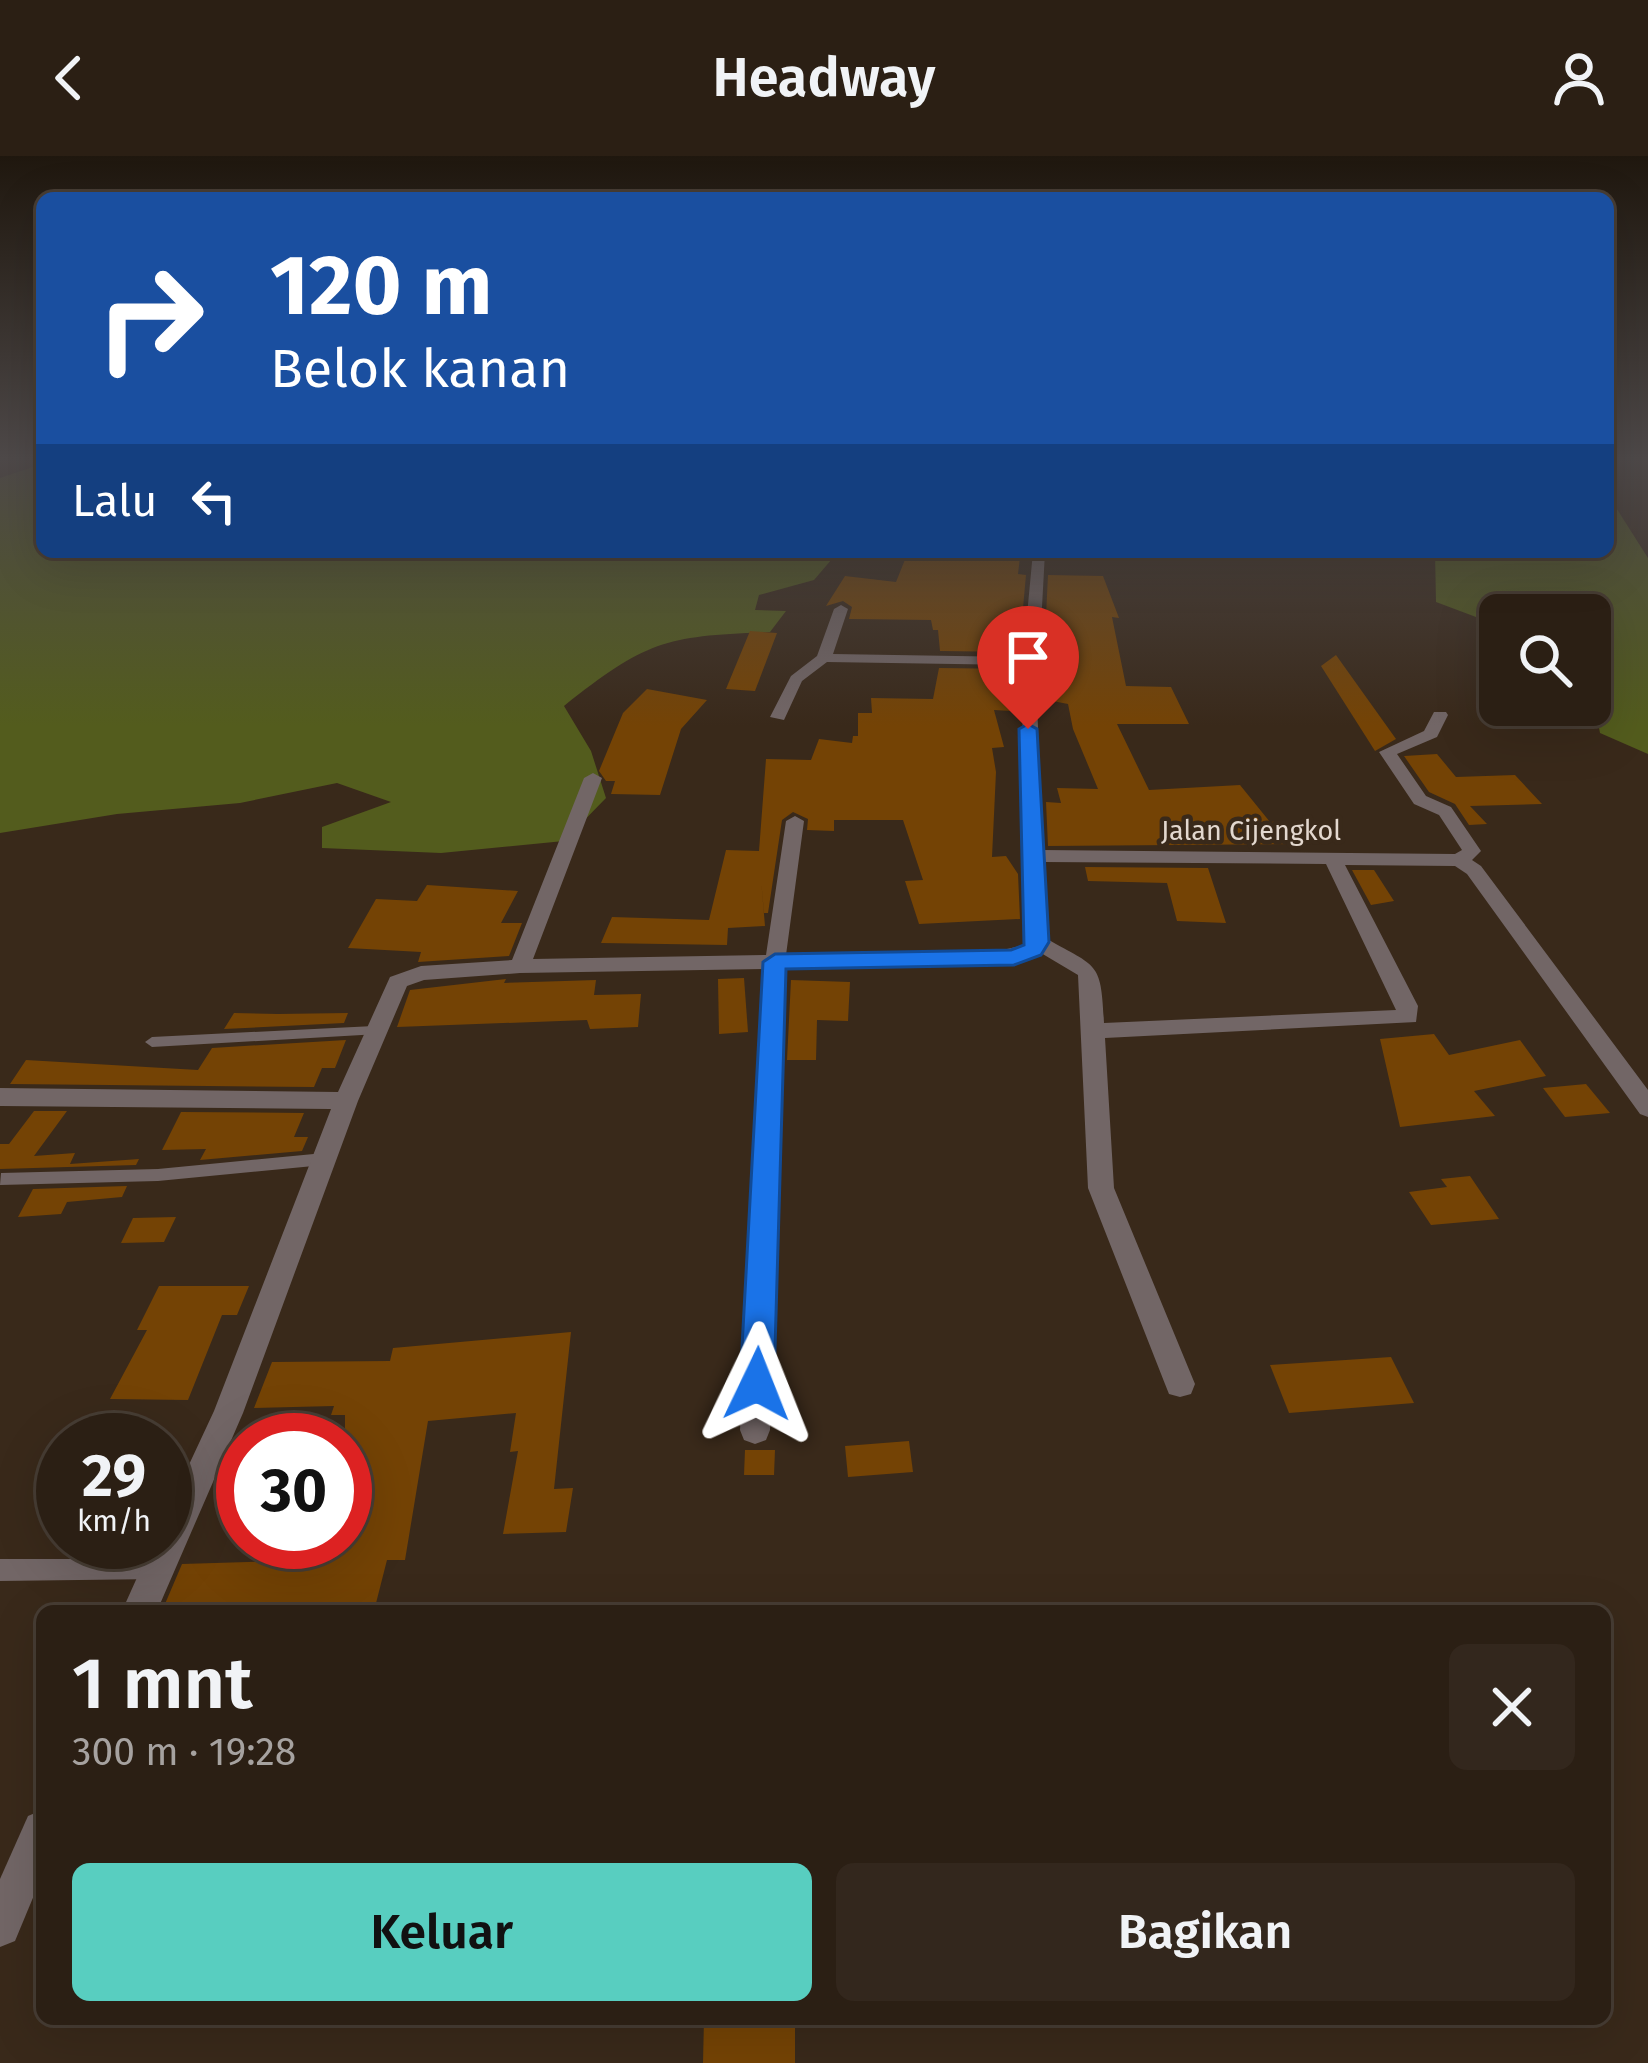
<!DOCTYPE html>
<html lang="id">
<head>
<meta charset="utf-8">
<style>
	:root { --surface:#2b1f14; --page:#33271d; --text:#f1f3f6; --muted:#a6a2a0; --line:#473d34; --accent:#58cec0 }
	body { margin:0; font-family:"Fira Sans",sans-serif; background:var(--page); color:var(--text); height:100vh; display:flex; flex-direction:column; font-size:45px; white-space:nowrap }
	* { box-sizing:border-box; margin:0 }
	p { font-size:39px; color:var(--muted) }
	.icon { flex:none; width:66px; height:66px; fill:none; stroke:currentColor; stroke-width:2; stroke-linecap:round; stroke-linejoin:round }
	.map { position:relative; flex:1; overflow:hidden }
	.details { position:absolute; left:36px; top:1449px; width:1575px; height:420px; display:flex; flex-direction:column; background:var(--surface); border-radius:18px; box-shadow:0 12px 48px #0002,0 0 0 3px var(--line) }
	.details>* { flex:none }
	.banner { position:absolute; left:36px; top:36px; width:1578px; height:366px; border-radius:18px; box-shadow:0 12px 48px #0002,0 0 0 3px var(--line); background:#1a4fa0; color:#fff; overflow:hidden }
	.buttons { position:absolute; left:1479px; top:438px; display:grid; gap:24px }
	.buttons a { display:grid; place-items:center; width:132px; height:132px; border-radius:18px; background:var(--surface); box-shadow:0 12px 48px #0002,0 0 0 3px var(--line); font-size:60px }
	.speed { position:absolute; left:36px; top:1257px; display:flex; gap:24px; font-size:60px; font-weight:700; text-align:center }
	.speed>* { display:grid; place-content:center; width:156px; height:156px; border-radius:50%; background:var(--surface); box-shadow:0 12px 48px #0002,0 0 0 3px var(--line); line-height:1 }
	.speed small { font-size:30px; font-weight:400 }
	.speed .limit { border:18px solid #d22; background:#fff; color:#111 }
	.pin { position:absolute; display:grid; place-items:center; width:102px; height:102px; color:#fff; margin:-123px -51px; border-radius:50% 50% 50% 0; rotate:-45deg; box-shadow:0 0 12px #0007 }
	.pin .icon { rotate:45deg }
	.me { position:absolute; width:132px; margin:-66px; rotate:2deg; stroke-linejoin:round; filter:drop-shadow(0 0 9px #0008) }
	.turn { display:flex; align-items:center; gap:42px; height:252px; padding:0 36px; font-size:54px }
	.turn .icon { width:156px; height:156px; stroke-width:2.5 }
	.turn b { display:block; font-size:84px; line-height:102px }
	.then { display:flex; align-items:center; height:114px; padding:0 36px; background:#0003; gap:24px; font-size:45px }
	.round { display:grid; place-items:center; flex:none; width:126px; height:126px; border-radius:18px; background:var(--page) }
	.summary { display:flex; align-items:center; justify-content:space-between; height:204px; padding:0 36px }
	h1 { font-size:72px; font-weight:600; line-height:90px }
	.button { display:flex; gap:24px; margin-top:auto; padding:24px 36px }
	.button a { flex:1; height:138px; border-radius:18px; background:var(--accent); color:#111; font-size:48px; font-weight:600; line-height:138px; text-align:center }
	.button a+a { background:var(--page); color:var(--text) }
	header { display:flex; justify-content:space-between; align-items:center; height:156px; padding:0 36px; background:var(--surface); font-size:54px; font-weight:600 }
	.map>svg:first-child { display:block }
</style>
</head>
<body>
<header><svg class="icon" aria-label="back" viewBox="0 0 24 24"><path d="M15 5l-7 7 7 7"/></svg>Headway<svg class="icon" aria-label="person" viewBox="0 0 24 24"><circle cx="12" cy="8" r="4"/><path d="M4 21q1-7 8-7t8 7"/></svg></header>
<div class="map">
<svg width="1648" height="1907" viewBox="0 0 1648 1907">
	<rect width="100%" height="100%" fill="#39291a"/>
	<g fill="#535c1d">
		<path d="M42,308V396H838L814,424L759,439L755,454L786,455L770,476C666,480 647,484 564,550L591,595L606,642L564,685L441,697L322,692V671L391,646L337,627L240,647L117,658L0,677V322Z"/>
		<polygon points="1608,339 1648,402 1648,598 1600,577 1590,524 1590,459 1500,459 1500,470 1436,446 1435,396 1608,396"/>
	</g>
	<g fill="#744305">
		<polygon points="908,396 1010,396 1020,401 1018,418 1026,419 1019,496 940,495 938,474 933,474 931,464 849,463 852,451 843,445 826,450 845,420 896,426"/>
		<polygon points="1048,419 1103,420 1119,462 1112,461 1126,530 1171,531 1189,568 1117,568 1149,634 1240,629 1270,666 1286,665 1302,688 1048,690 1046,646 1061,647 1057,632 1098,633 1073,573 1068,548 1042,543"/>
		<polygon points="750,475 777,477 755,535 726,533"/>
		<polygon points="1336,499 1396,583 1375,595 1321,510"/>
		<polygon points="939,512 1018,513 1018,543 1012,542 1011,555 994,554 1004,591 992,592 996,616 992,701 1006,700 1018,718 1020,763 919,768 905,725 923,724 903,664 834,664 834,675 807,674 808,663 793,656 782,664 768,757 764,757 761,723 765,770 728,772 727,789 601,787 612,761 709,764 726,694 759,695 766,603 811,604 819,583 852,587 853,580 858,580 858,557 872,557 871,542 933,543"/>
		<polygon points="647,533 707,544 681,573 660,639 611,638 615,625 606,625 599,615 623,557"/>
		<polygon points="1437,598 1456,621 1515,619 1542,648 1470,650 1487,668 1469,669 1455,648 1429,636 1404,600"/>
		<polygon points="1085,711 1208,712 1226,767 1177,765 1167,727 1088,725"/>
		<polygon points="1352,714 1374,714 1394,745 1371,749"/>
		<polygon points="427,729 518,735 501,767 522,767 509,800 418,806 421,796 348,792 376,743 417,745"/>
		<polygon points="744,822 748,876 719,878 718,823"/>
		<polygon points="506,823 504,827 596,824 594,839 641,838 638,871 590,873 587,864 397,871 410,834"/>
		<polygon points="791,824 850,826 848,865 817,864 816,904 787,904"/>
		<polygon points="234,857 278,858 348,857 344,867 224,873"/>
		<polygon points="1434,878 1449,899 1520,884 1546,920 1474,935 1495,960 1400,971 1380,883"/>
		<polygon points="346,884 335,912 322,912 314,931 10,928 26,904 198,914 212,892"/>
		<polygon points="1586,928 1610,957 1565,961 1543,932"/>
		<polygon points="34,955 67,955 34,1000 75,997 70,1008 139,1003 136,1009 0,1013 0,988 9,988"/>
		<polygon points="181,956 304,957 294,981 308,981 302,995 200,1004 206,993 162,994"/>
		<polygon points="1470,1020 1499,1063 1431,1069 1409,1036 1447,1031 1441,1023"/>
		<polygon points="127,1030 122,1041 67,1046 61,1058 18,1061 33,1033"/>
		<polygon points="176,1061 164,1086 121,1087 133,1062"/>
		<polygon points="159,1130 249,1130 237,1159 222,1159 188,1244 110,1243 147,1174 137,1174"/>
		<polygon points="571,1176 554,1333 573,1332 566,1376 503,1378 518,1295 510,1296 516,1257 428,1265 405,1404 387,1404 374,1455 162,1455 182,1408 310,1404 315,1386 345,1386 345,1259 331,1259 334,1250 254,1252 272,1206 390,1205 393,1192"/>
		<polygon points="1391,1201 1414,1247 1289,1257 1270,1209"/>
		<polygon points="909,1285 913,1316 848,1321 845,1290"/>
		<polygon points="745,1294 775,1294 774,1319 744,1319"/>
		<polygon points="704,1863 795,1863 795,1907 703,1907"/>
	</g>
	<g fill="none" stroke-linecap="round" stroke-linejoin="round">
		<g fill="#726666" fill-rule="evenodd">
			<polygon points="374,870 381,875 379,878 152,891 145,886 152,881"/>
			<polygon points="324,997 330,999 332,1003 330,1007 324,1009 158,1025 0,1029 1,1017 158,1013"/>
			<polygon points="0,1403 159,1403 166,1406 169,1413 166,1420 159,1423 0,1425"/>
		</g>
		<g fill="#726666" fill-rule="evenodd">
			<path d="M1033,396H1045L1037,542L1042,694L1455,698L1462,694L1439,659L1414,648L1379,596L1424,575L1434,556H1446L1448,559L1437,581L1397,598L1426,640L1451,651L1481,695L1472,704L1481,710L1648,934V961L1640,958L1467,718L1455,710L1345,709L1418,850L1416,866L1105,882L1114,1032L1195,1228L1191,1238L1180,1241L1169,1238L1165,1228L1088,1032L1078,819L1041,797L998,809L785,812L770,1274L766,1284L755,1288L744,1284L740,1274L764,813L520,817L424,824L407,830L358,945L243,1257L157,1455H122L153,1386H165V1360L214,1255L331,953L0,950V932L338,936L390,821L421,810L512,804L584,622L593,617L602,622L533,803L766,799L786,665L795,660L804,665L786,799L998,795L1025,789L1022,509L827,506L802,525L784,564L770,561L791,520L817,500L834,453L841,449L848,453L833,498L1023,501ZM1043,706L1326,708L1396,854L1104,867C1101,806 1099,812 1047,783Z"/>
			<polygon points="42,1654 42,1720 15,1785 0,1791 0,1723 28,1660"/>
		</g>
	</g>
	<linearGradient id="sky" x2="0" y2="1"><stop stop-color="#1f170e"/><stop offset="0.53" stop-color="#4e4949"/><stop offset="1" stop-color="#4e4949" stop-opacity="0"/></linearGradient>
	<rect width="1648" height="570" fill="url(#sky)"/>
	<polygon fill="#1a73e8" stroke="#114b97" stroke-width="3" points="1028,568 1037,573 1049,786 1041,799 1014,809 786,813 774,1228 769,1238 757,1243 745,1238 740,1228 763,806 775,798 1011,794 1024,789 1019,573"/>
	<g text-anchor="middle" stroke-width="9" stroke-linejoin="round" paint-order="stroke">
		<g font-size="27" fill="#e3d8cf" stroke="#39291a">
			<text x="1251" y="684">Jalan Cijengkol</text>
		</g>
	</g>
</svg>
<div class="buttons">
<a><svg class="icon" aria-label="search" viewBox="0 0 24 24"><circle cx="10" cy="10" r="6"/><path d="M15 15l6 6"/></svg></a>
</div>
<div class="speed"><div>29<small>km/h</small></div><div class="limit">30</div></div>
<div class="pin" style="left:1028px;top:573px;background:#d93025"><svg class="icon" aria-label="arrive" viewBox="0 0 24 24"><path d="M6 21V4h12l-3 4 3 4H6"/></svg></div>
<svg class="me" style="left:757px;top:1228px" viewBox="-20 -20 40 40"><path d="M0-17L14 15 0 8-14 15z" fill="#1a73e8" stroke="#fff" stroke-width="4"/></svg>
<div class="banner">
<div class="turn"><svg class="icon" aria-label="right" viewBox="0 0 24 24"><path d="M7 20v-9h11M14 6l5 5-5 5"/></svg><div><b>120 m</b>Belok kanan</div></div>
<div class="then">Lalu<svg class="icon" aria-label="left" viewBox="0 0 24 24"><path d="M17 20v-9H6M10 6l-5 5 5 5"/></svg></div>
</div>
<section class="details">
<div class="summary"><div><h1>1 mnt</h1><p>300 m · 19:28</p></div><a class="round"><svg class="icon" aria-label="close" viewBox="0 0 24 24"><path d="M6 6l12 12M18 6L6 18"/></svg></a></div>
<div class="button"><a>Keluar</a><a>Bagikan</a></div>
</section>
</div>
</body>
</html>
